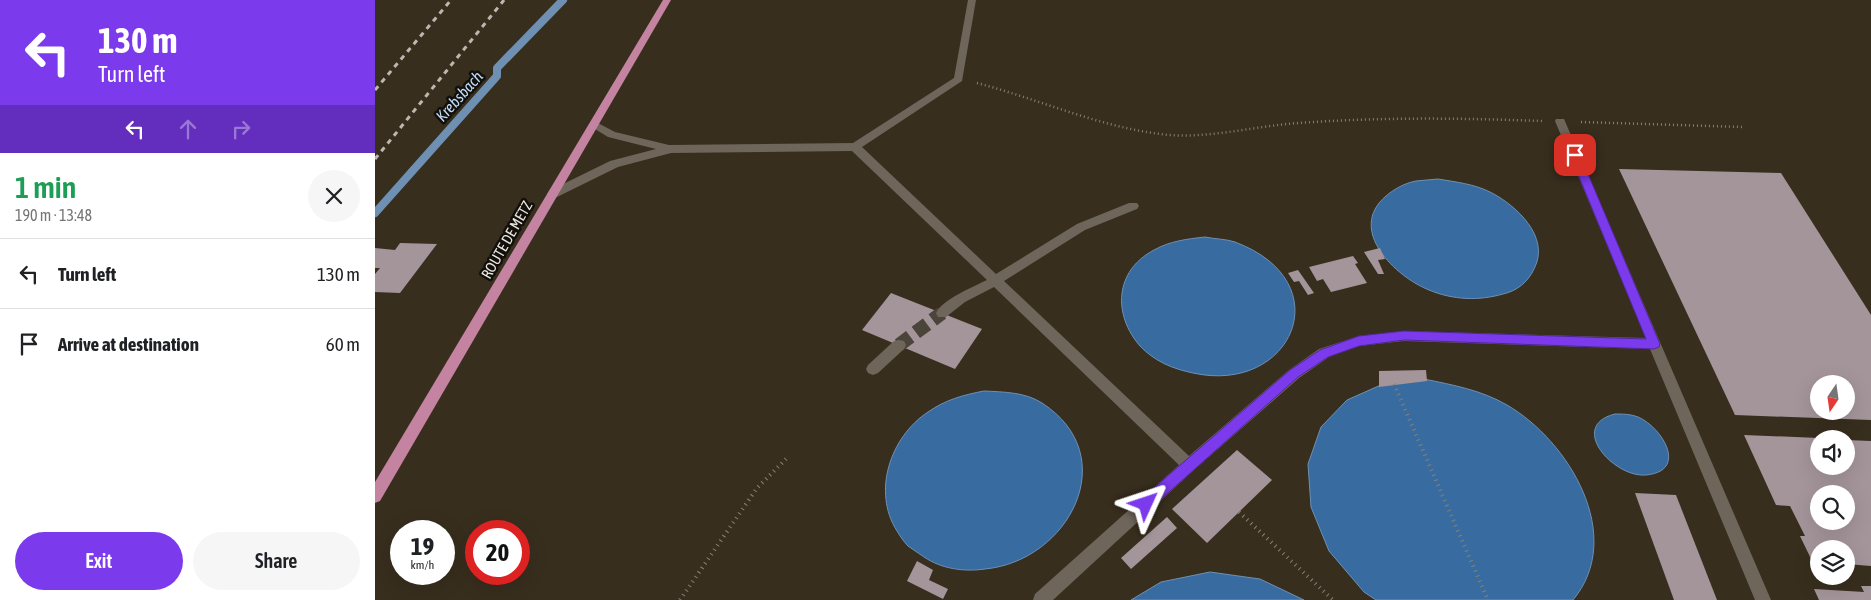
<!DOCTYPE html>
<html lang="en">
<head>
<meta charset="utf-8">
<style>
	:root { --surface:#fff; --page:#f6f6f6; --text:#202124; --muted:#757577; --line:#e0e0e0; --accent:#7c3aed }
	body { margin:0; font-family:"Asap Condensed",sans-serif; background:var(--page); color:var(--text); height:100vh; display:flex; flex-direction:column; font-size:19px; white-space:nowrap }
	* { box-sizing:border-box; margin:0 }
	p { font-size:16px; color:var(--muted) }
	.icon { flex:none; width:28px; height:28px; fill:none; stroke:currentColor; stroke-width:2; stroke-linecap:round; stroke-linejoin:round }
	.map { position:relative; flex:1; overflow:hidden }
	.panel { display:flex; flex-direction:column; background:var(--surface); width:375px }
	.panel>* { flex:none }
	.hud { background:#7c3aed; color:#fff; overflow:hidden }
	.needle { width:32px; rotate:193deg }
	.controls { position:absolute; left:1435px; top:375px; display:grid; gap:10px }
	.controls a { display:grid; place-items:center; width:45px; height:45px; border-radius:50%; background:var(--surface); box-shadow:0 5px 20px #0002; font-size:25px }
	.speed { position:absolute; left:15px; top:520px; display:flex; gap:10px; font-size:25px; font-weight:700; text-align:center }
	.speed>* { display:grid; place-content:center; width:65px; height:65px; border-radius:50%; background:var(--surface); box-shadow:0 5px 20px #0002; line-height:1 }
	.speed small { font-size:12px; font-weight:400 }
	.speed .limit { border:8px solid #d22; background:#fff; color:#111 }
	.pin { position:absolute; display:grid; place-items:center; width:42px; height:42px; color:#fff; margin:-21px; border-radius:10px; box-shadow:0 2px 8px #0006 }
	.me { position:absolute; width:55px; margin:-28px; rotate:48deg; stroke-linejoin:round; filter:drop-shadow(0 0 4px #0008) }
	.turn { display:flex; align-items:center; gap:18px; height:105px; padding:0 15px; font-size:22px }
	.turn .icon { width:65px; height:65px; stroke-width:2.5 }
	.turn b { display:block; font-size:35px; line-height:42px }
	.lanes { display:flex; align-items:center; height:48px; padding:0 15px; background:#0003; justify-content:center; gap:25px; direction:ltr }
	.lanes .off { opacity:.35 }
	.round { display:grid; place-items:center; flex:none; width:52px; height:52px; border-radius:26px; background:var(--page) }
	.headline { display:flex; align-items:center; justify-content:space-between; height:85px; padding:0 15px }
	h1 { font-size:30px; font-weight:600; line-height:38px; color:#1e9e55 }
	.action { display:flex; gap:10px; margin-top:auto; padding:10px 15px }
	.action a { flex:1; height:58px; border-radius:30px; background:var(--accent); color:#fff; font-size:20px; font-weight:600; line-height:58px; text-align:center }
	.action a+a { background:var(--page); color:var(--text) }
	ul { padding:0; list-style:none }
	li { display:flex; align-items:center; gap:15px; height:70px; padding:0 15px; border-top:1px solid var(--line) }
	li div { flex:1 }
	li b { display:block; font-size:19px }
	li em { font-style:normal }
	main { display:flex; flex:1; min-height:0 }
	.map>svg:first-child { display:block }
</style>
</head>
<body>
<main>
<section class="panel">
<div class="hud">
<div class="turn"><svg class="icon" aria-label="left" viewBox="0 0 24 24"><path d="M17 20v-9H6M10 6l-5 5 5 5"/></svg><div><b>130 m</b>Turn left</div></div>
<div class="lanes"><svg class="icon" aria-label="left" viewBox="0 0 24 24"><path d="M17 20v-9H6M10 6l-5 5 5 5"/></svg><svg class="icon off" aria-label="ahead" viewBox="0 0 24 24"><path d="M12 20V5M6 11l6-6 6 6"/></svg><svg class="icon off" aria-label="right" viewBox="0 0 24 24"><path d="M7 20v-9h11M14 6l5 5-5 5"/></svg></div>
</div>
<div class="headline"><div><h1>1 min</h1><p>190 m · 13:48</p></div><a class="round"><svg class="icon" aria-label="close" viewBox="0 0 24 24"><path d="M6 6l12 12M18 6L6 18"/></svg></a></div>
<ul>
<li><svg class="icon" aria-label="left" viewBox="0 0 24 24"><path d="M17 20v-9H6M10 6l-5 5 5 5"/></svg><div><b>Turn left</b></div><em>130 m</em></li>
<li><svg class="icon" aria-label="arrive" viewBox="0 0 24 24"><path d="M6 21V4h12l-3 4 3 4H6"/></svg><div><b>Arrive at destination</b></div><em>60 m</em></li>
</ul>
<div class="action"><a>Exit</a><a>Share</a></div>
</section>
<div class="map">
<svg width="1496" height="600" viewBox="0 0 1496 600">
	<rect width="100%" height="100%" fill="#2d271d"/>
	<path fill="#382e1e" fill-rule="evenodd" d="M0,0H1496V600H0ZM1444,384H1471V411H1444ZM1444,439H1471V466H1444ZM1444,494H1471V521H1444ZM26,531H69V574H26ZM101,531H144V574H101ZM1444,549H1471V576H1444Z"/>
	<g fill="#386b9f" stroke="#6e90b3">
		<path d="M1063,179C1081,182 1099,184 1115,192C1141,205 1176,237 1159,269C1153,282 1142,291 1128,294C1104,301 1078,300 1054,290C1021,277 971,230 1011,196C1019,189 1030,183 1041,181C1048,180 1056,180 1063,179Z"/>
		<path d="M830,237C840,239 851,239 860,242C967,282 917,395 818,373C798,369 779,361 765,346C738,315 739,271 779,250C795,241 812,239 830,237Z"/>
		<path d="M1049,379C1078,385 1106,390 1132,405C1194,441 1251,536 1198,600H1001L989,592L954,551L936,507L933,464L946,427L972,400L1008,384Z"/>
		<path d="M609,391C628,392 650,392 667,403C749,456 694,561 610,569C589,572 567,569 549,557C544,553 538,550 533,546C529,542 525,536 522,531C497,492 515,437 553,412C570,400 588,395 609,391Z"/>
		<path d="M1240,414C1248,414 1255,414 1263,417C1287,427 1314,471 1271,475C1239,478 1192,426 1240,414Z"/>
		<polygon points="835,572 885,579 929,600 756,600 786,582"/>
	</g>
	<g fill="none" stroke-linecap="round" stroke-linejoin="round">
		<polyline stroke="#6e90b3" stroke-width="8" points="0,213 122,76 122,68 188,0"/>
	</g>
	<g fill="#a4959b" fill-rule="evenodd">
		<path d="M1244,169L1406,173L1496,315V420L1360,415ZM1444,384H1471V411H1444Z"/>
		<polygon points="25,243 62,244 25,293 0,292 0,274 5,268 0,268 0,248 20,250"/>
		<polygon points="1005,248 1010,259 1003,260 1009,274 1003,274 989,252"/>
		<polygon points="978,256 983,263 980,264 992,283 956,292 948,279 942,281 934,267"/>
		<polygon points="923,270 939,293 933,295 924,281 919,282 913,273"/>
		<polygon points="516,293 607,329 580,369 487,330"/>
		<polygon points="1051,370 1052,381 1004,387 1004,371"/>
		<path d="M1369,435L1444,438V466H1471V440L1496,441V566L1471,564V549H1444V563H1438L1425,536H1430L1415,506L1401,505ZM1444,494H1471V521H1444Z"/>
		<polygon points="862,450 897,480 832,543 797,509"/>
		<polygon points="1260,493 1301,495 1342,600 1299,600"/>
		<polygon points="792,517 802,528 756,569 746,558"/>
		<polygon points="542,561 558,570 554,580 573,589 568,599 532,581"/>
		<polygon points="1486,586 1496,586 1496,600 1444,600 1439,589 1489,592"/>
	</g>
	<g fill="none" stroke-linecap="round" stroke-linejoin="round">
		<polyline stroke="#4a443a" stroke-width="14" stroke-dasharray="14 7" stroke-linecap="butt" points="524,345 567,313"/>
		<g stroke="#868178" stroke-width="2.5" stroke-dasharray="1 3" stroke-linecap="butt">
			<path d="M602,83C663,99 722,126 785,134C831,140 878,126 924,123C1005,117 1086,118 1167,121"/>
			<polyline points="1206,122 1367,127"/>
		</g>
		<g stroke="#868178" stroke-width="4" stroke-dasharray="1 4.5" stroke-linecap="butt">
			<polyline points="1019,384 1113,600"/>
			<polyline points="864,512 958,600"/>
			<polyline points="305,600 382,488 411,459"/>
		</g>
		<g fill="#6e665b" fill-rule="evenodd">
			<path d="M593,0H601L587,81L487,147L621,274L702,224L754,203H762L764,206L762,209L710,230L629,281L814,456L914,370L944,349L984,336L1029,331L1271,338L1180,121L1181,119H1189L1396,600H1380L1275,349L1029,341L984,346L954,357L924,378L819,470L678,600H658L660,594L804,465L619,287L590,302L571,317H563L561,313C568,299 598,287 612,280L477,151L296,153L243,167L182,197L178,198L172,194L174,191L235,161L281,149L233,137L215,126L214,124L219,121L240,132L294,145L478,143L579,78Z"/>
			<polygon points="524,340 529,341 531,345 529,349 503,373 498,375 493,373 491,369 493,365 519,341"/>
		</g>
		<polygon fill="#c483a0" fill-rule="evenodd" points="288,0 296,0 5,501 0,503 0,482"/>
		<g stroke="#bcb7b0" stroke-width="3" stroke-dasharray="5 5" stroke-linecap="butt">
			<polyline points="0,90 76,0"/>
			<polyline points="0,159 129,0"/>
		</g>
	</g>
	<polygon fill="#7c3aed" stroke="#51269a" points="1200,152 1205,155 1285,344 1284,347 1279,349 1029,340 984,346 953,357 923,377 776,508 771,510 766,508 764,504 766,499 915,370 945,350 984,336 1029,331 1271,339 1195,155"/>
	<g text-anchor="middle" stroke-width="5" stroke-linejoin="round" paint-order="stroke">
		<g font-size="15" fill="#ece8e1" stroke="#13100c">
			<text transform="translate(132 240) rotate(-60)" y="5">ROUTE DE METZ</text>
		</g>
		<g font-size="16" font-style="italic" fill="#c2defd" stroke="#13100c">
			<text transform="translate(84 96) rotate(-48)" y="6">Krebsbach</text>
		</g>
	</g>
</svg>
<div class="controls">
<a><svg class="needle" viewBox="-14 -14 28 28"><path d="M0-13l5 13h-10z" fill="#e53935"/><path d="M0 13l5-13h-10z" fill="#757577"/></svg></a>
<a><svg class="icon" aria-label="sound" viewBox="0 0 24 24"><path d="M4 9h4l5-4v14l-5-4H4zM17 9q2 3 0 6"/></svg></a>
<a><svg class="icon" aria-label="search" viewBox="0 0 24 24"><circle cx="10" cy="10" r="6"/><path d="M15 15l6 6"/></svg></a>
<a><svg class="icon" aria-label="layers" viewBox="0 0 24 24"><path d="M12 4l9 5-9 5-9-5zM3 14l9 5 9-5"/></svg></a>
</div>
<div class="speed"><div>19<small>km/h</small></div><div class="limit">20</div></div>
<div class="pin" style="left:1200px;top:155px;background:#d93025"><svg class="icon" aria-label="arrive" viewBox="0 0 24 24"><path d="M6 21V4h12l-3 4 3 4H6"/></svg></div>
<svg class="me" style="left:771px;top:504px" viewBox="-20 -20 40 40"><path d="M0-17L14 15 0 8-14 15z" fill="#7c3aed" stroke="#fff" stroke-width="4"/></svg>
</div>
</main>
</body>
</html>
